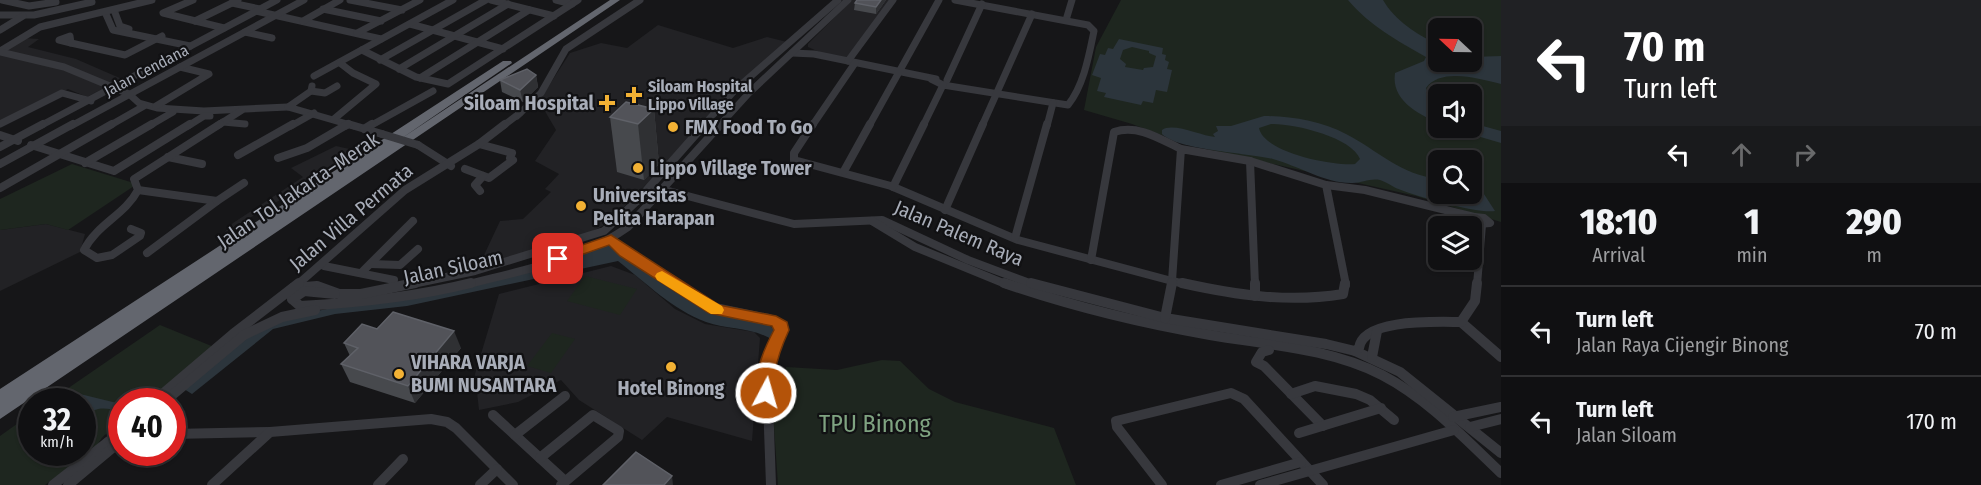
<!DOCTYPE html>
<html lang="en">
<head>
<meta charset="utf-8">
<style>
	:root { --surface:#101012; --page:#19191b; --text:#f1f3f6; --muted:#9c9d9f; --line:#303032 }
	body { margin:0; font-family:"Fira Sans Condensed",sans-serif; background:var(--page); color:var(--text); height:100vh; display:flex; flex-direction:column; font-size:22px; white-space:nowrap }
	* { box-sizing:border-box; margin:0 }
	p { font-size:20px; color:var(--muted) }
	.icon { flex:none; width:33px; height:33px; fill:none; stroke:currentColor; stroke-width:2; stroke-linecap:round; stroke-linejoin:round }
	.map { position:relative; flex:1; overflow:hidden }
	.panel { display:flex; flex-direction:column; background:var(--surface); width:480px }
	.panel>* { flex:none }
	.top-card { background:#202124; color:#fff; overflow:hidden }
	.needle { width:39px; rotate:292deg }
	.buttons { position:absolute; left:1428px; top:18px; display:grid; gap:12px }
	.buttons a { display:grid; place-items:center; width:54px; height:54px; border-radius:9px; background:var(--surface); box-shadow:0 2px 4px #0004,0 0 0 2px var(--line); font-size:30px }
	.speed { position:absolute; left:18px; top:388px; display:flex; gap:12px; font-size:30px; font-weight:700; text-align:center }
	.speed>* { display:grid; place-content:center; width:78px; height:78px; border-radius:50%; background:var(--surface); box-shadow:0 2px 4px #0004,0 0 0 2px var(--line); line-height:1 }
	.speed small { font-size:15px; font-weight:400 }
	.speed .limit { border:9px solid #d22; background:#fff; color:#111 }
	.pin { position:absolute; display:grid; place-items:center; width:51px; height:51px; color:#fff; margin:-26px; border-radius:12px; box-shadow:0 3px 9px #0006 }
	.me { position:absolute; width:66px; margin:-33px; rotate:6deg; stroke-linejoin:round; filter:drop-shadow(0 0 4px #0008) }
	.turn { display:flex; align-items:center; gap:21px; height:126px; padding:0 24px; font-size:27px }
	.turn .icon { width:78px; height:78px; stroke-width:2.5 }
	.turn b { display:block; font-size:42px; line-height:51px }
	.lanes { display:flex; align-items:center; height:57px; padding:0 24px; background:#0003; justify-content:center; gap:30px; direction:ltr }
	.lanes .off { opacity:.35 }
	.eta { display:flex; justify-content:space-evenly; align-items:center; height:102px; text-align:center }
	.eta b { font-size:36px; font-weight:800; line-height:42px }
	ul { padding:0; list-style:none }
	li { display:flex; align-items:center; gap:18px; height:90px; padding:0 24px; border-top:2px solid var(--line) }
	li div { flex:1 }
	li b { display:block; font-size:22px }
	li em { font-style:normal }
	main { display:flex; flex:1; min-height:0 }
	.map>svg:first-child { display:block }
</style>
</head>
<body>
<main>
<div class="map">
<svg width="1501" height="485" viewBox="0 0 1501 485">
	<rect width="100%" height="100%" fill="#161618"/>
	<g fill="#222225">
		<polygon points="852,0 890,0 847,59 833,58 808,47 808,44"/>
		<polygon points="658,25 733,48 767,37 787,42 608,223 578,239 478,268 500,221 523,219 551,192 545,189 559,174 535,161 556,130 539,101 570,53 601,43 627,48"/>
		<polygon points="22,38 39,39 28,47 76,59 122,79 87,97 68,89 0,123 0,51"/>
		<polygon points="336,146 363,152 234,227 215,243 233,223 303,177 291,168"/>
		<polygon points="46,224 85,234 80,252 0,291 0,230"/>
		<polygon points="611,266 635,275 675,309 705,324 754,332 760,338 752,441 667,417 642,440 579,400 561,380 518,402 479,410 475,374 499,294"/>
	</g>
	<g fill="#1e261f" fill-rule="evenodd">
		<path d="M1121,0H1501V222L1416,196L1189,145L1132,124L1084,110L1096,47ZM1438,28H1472V62H1438ZM1438,94H1472V128H1438ZM1438,160H1472V194H1438Z"/>
		<polygon points="72,164 137,184 68,230 46,224 0,230 0,199"/>
		<polygon points="585,276 637,289 620,315 567,301"/>
		<path d="M160,325L214,347L147,402H122L121,424C111,431 102,434 97,446L45,485H0V436L31,414L32,453H82V402H48Z"/>
		<polygon points="552,333 575,339 551,373 527,366"/>
		<polygon points="882,360 900,361 929,389 955,402 1054,428 1076,485 778,485 772,397 783,397 786,367 837,370"/>
	</g>
	<g fill="#2c353c" fill-rule="evenodd">
		<path d="M1348,0H1383C1395,21 1417,34 1438,45V62H1472V57L1501,56V84C1480,79 1441,67 1426,88L1429,96L1438,106V123C1417,113 1391,100 1395,73L1424,61L1426,57C1398,41 1370,26 1348,0Z"/>
		<path d="M1119,39L1163,48L1162,54L1166,55L1165,60L1169,62L1167,69L1172,70L1167,92L1156,90L1153,103L1143,101L1141,105L1104,97L1106,93L1097,91L1101,78L1092,75L1100,54L1105,55L1108,48L1113,49ZM1132,47L1149,51V53L1156,56L1153,67L1144,68L1143,70L1125,67L1126,64L1120,59L1123,50Z"/>
		<path d="M1264,116C1290,116 1322,121 1346,134C1376,149 1403,177 1438,178V194H1472V184L1482,191L1495,211C1479,214 1418,197 1401,190C1394,188 1387,182 1380,180C1370,178 1362,183 1353,183C1326,184 1299,166 1273,159C1249,153 1177,150 1162,134V130C1173,122 1201,136 1215,137L1213,134L1218,131L1216,126H1231ZM1271,124C1292,123 1352,137 1360,159L1355,164C1333,166 1264,153 1259,128Z"/>
		<polygon points="1472,123 1501,131 1501,143 1450,128 1472,128"/>
		<path d="M610,241L714,312L767,324L777,331L773,340C752,327 729,330 706,322C673,310 645,282 618,261L407,306L335,314L273,329L192,394L184,389L248,335L282,318L342,306L445,291Z"/>
		<path d="M80,394L121,404V411C105,408 95,405 83,419L86,411L82,402L71,400Z"/>
	</g>
	<g fill="none" stroke-linecap="round" stroke-linejoin="round">
		<g stroke="#37383d" stroke-width="7">
			<polyline points="2,0 29,6 56,2"/>
			<polyline points="193,0 163,13 224,28"/>
			<polyline points="350,0 402,10"/>
			<polyline points="491,0 554,16"/>
			<polyline points="556,0 572,4"/>
			<polyline points="232,3 260,9"/>
			<polyline points="323,9 381,21"/>
			<polyline points="114,10 120,26 129,29"/>
			<polyline points="256,11 381,39"/>
			<polyline points="105,12 113,30 190,46"/>
			<polyline points="0,15 34,15 92,2"/>
			<polyline points="1066,20 1072,0"/>
			<polyline points="195,21 238,0"/>
			<polyline points="303,21 340,0"/>
			<polyline points="410,24 503,49"/>
			<polyline points="0,30 23,16"/>
			<polyline points="245,32 272,38"/>
			<polyline points="357,33 420,0"/>
			<polygon points="70,36 71,43 59,40"/>
			<polyline points="71,43 125,55 162,36"/>
			<polyline points="362,50 416,77 448,84 578,0"/>
			<polyline points="0,51 40,27 152,0"/>
			<polyline points="0,52 64,67 129,94 139,103 157,108 204,111 288,107"/>
			<polyline points="792,53 814,54 936,79"/>
			<polyline points="380,60 486,0"/>
			<polyline points="848,61 893,0"/>
			<polyline points="399,69 508,4"/>
			<polyline points="314,76 453,0"/>
			<polyline points="420,78 529,10"/>
			<path d="M931,79L943,85L1068,105C1084,85 1089,55 1094,31L1088,25L955,0"/>
			<polyline points="947,80 982,4"/>
			<polyline points="312,86 311,91 288,107 354,126"/>
			<polyline points="311,91 325,93 337,86"/>
			<polyline points="156,106 209,74 180,67"/>
			<polyline points="517,116 541,93 566,49 640,0"/>
			<polyline points="334,119 376,84 353,73 340,63"/>
			<polyline points="223,122 245,124"/>
			<polyline points="0,124 62,93 91,101"/>
			<polyline points="40,126 277,0"/>
			<polyline points="71,126 304,0"/>
			<polyline points="109,126 144,106"/>
			<polyline points="149,126 173,112"/>
			<polyline points="188,126 204,116 210,116"/>
			<polyline points="217,126 242,110"/>
			<polyline points="291,126 314,113"/>
			<polyline points="346,126 349,124"/>
			<polyline points="370,126 433,91"/>
			<polyline points="503,126 520,113"/>
			<polyline points="703,126 735,90 838,0"/>
			<polyline points="719,126 749,93 848,0"/>
			<polyline points="812,126 855,63"/>
			<polyline points="869,126 939,0"/>
			<polyline points="923,126 943,85"/>
			<polyline points="982,126 1032,14"/>
			<polyline points="1047,126 1053,103"/>
		</g>
		<g stroke="#37383d" stroke-width="8">
			<polyline points="348,124 382,134"/>
			<polyline points="813,124 794,153 794,160 891,186 1018,240 1172,281"/>
			<polyline points="364,129 372,124"/>
			<polyline points="0,135 18,141"/>
			<polyline points="31,145 114,171 190,124"/>
			<polyline points="418,145 451,166"/>
			<polyline points="0,147 43,124"/>
			<polyline points="238,155 293,124"/>
			<polyline points="168,157 202,164"/>
			<polyline points="278,158 307,148 348,124"/>
			<polyline points="1250,161 1255,285"/>
			<polyline points="85,163 152,124"/>
			<polyline points="0,164 73,124"/>
			<polyline points="465,169 489,178 513,160 510,158 512,153 479,144"/>
			<polyline points="844,171 870,124"/>
			<polyline points="1326,185 1365,190 1474,217"/>
			<polyline points="893,187 924,124"/>
			<polyline points="0,188 112,124"/>
			<polyline points="138,190 217,201 147,253"/>
			<polyline points="480,191 475,185 483,176"/>
			<polyline points="217,201 244,183"/>
			<polyline points="637,201 661,189 794,224 882,220 968,260 1035,285"/>
			<polyline points="945,210 983,124"/>
			<polygon points="1474,217 1484,218 1490,223 1479,224"/>
			<polyline points="872,221 915,247 1008,285"/>
			<path d="M131,229L141,233L140,236L112,255L97,258L84,250C97,224 125,215 138,190L134,179L220,124"/>
			<polyline points="1015,238 1047,124"/>
			<polyline points="611,239 625,253 675,285"/>
			<path d="M1091,260L1114,132C1138,124 1160,139 1181,149"/>
			<polyline points="371,264 400,265 418,249"/>
			<polyline points="324,266 394,280"/>
			<polyline points="361,273 413,221"/>
			<polyline points="1172,281 1189,285"/>
			<polyline points="1172,281 1181,149 1250,161 1326,185 1346,285"/>
			<polyline points="297,285 405,190 479,144 505,124"/>
			<polyline points="408,285 475,271 604,231 637,201 705,124"/>
			<path d="M465,285C519,271 582,260 628,227L721,124"/>
			<polyline points="1171,285 1172,281"/>
			<polyline points="1477,285 1482,225"/>
		</g>
		<g stroke="#37383d" stroke-width="10">
			<polyline points="672,283 710,307 769,319 781,326 767,373 771,485"/>
			<path d="M1004,283C1071,306 1140,323 1210,335C1268,345 1329,348 1382,375C1428,399 1464,438 1501,473"/>
			<polyline points="1031,283 1165,318 1326,344 1355,351 1400,372 1501,453"/>
			<path d="M1182,283C1236,295 1288,303 1343,294L1345,283"/>
			<polyline points="1255,283 1255,296"/>
			<path d="M293,288L292,299L300,306C357,303 415,297 471,283"/>
			<polyline points="293,288 317,286 339,294 361,294 415,283"/>
			<polyline points="292,299 304,291 335,294"/>
			<polyline points="1165,318 1172,283"/>
			<polyline points="1461,322 1501,357"/>
			<polyline points="1269,350 1262,352 1256,362 1264,366 1323,426"/>
			<path d="M1355,351L1359,348C1363,318 1437,322 1461,322L1475,301L1477,283"/>
			<polyline points="1372,357 1377,331"/>
			<polyline points="1291,394 1315,386 1356,394 1370,400 1394,420"/>
			<polyline points="153,402 233,334 299,283"/>
			<polyline points="164,402 244,335 282,317 315,310"/>
			<polyline points="493,415 565,481"/>
			<polyline points="1453,417 1501,407"/>
			<polyline points="1470,427 1501,419"/>
			<polyline points="1299,433 1381,408"/>
			<polyline points="172,434 270,432"/>
			<polyline points="515,435 565,396"/>
			<polyline points="113,445 108,442 122,430"/>
			<polyline points="540,458 593,415 619,431 618,437 561,485"/>
			<polyline points="53,485 108,442"/>
			<polyline points="68,485 116,445"/>
			<polyline points="212,485 270,432 431,419 447,422 456,428 513,485"/>
			<polyline points="378,485 403,459"/>
			<polyline points="480,485 497,469"/>
			<polyline points="1162,485 1117,427 1116,421 1231,393 1244,399 1323,485"/>
			<polyline points="1221,485 1301,462"/>
			<polyline points="1260,485 1454,430"/>
		</g>
		<polygon fill="#63666e" fill-rule="evenodd" points="610,0 620,0 0,419 0,389 503,61 511,61 512,63 402,138"/>
		<polyline stroke="#37383d" stroke-width="8" points="382,134 418,145"/>
	</g>
	<g fill="#47494d">
		<polygon points="886,0 876,14 854,10 855,3"/>
		<polygon points="536,75 538,87 523,102 502,92 500,80"/>
		<polygon points="654,109 659,164 644,180 617,172 610,117"/>
		<polygon points="377,329 461,348 415,403 350,382 341,364 350,356 344,343"/>
	</g>
	<g fill="#2f3033">
		<polygon points="881,0 886,0 876,14 876,7"/>
		<polygon points="536,75 538,87 523,102 520,90"/>
		<polygon points="654,109 659,164 644,180 638,124"/>
		<polygon points="454,331 461,348 415,403 408,386"/>
		<polygon points="672,476 673,485 664,485"/>
	</g>
	<g fill="#525359" stroke="#5f6168" stroke-width="1.5">
		<polygon points="857,0 881,0 876,7 855,3"/>
		<polygon points="527,69 536,75 520,90 500,80"/>
		<polygon points="626,102 654,109 638,124 610,117"/>
		<polygon points="393,312 454,331 408,386 341,364 358,348 344,343 362,324 377,329"/>
		<polygon points="636,452 672,476 664,485 603,485"/>
	</g>
	<path fill="#b45309" stroke="#753606" stroke-width="1.5" d="M611,235L719,305L776,316L787,322L789,330C783,343 777,358 775,373C774,382 776,390 772,398L766,400L760,398C750,379 765,347 774,330L772,326L709,313L620,256L609,245L558,263L551,259L553,255Z"/>
	<polygon fill="#f59e0b" points="662,271 722,306 724,310 722,314 711,314 657,280 655,276 657,273"/>
	<g fill="#f2b134" stroke="#111113" stroke-width="2">
		<path d="M631 86h6v6h6v6h-6v6h-6v-6h-6v-6h6z"/>
		<path d="M604 94h6v6h6v6h-6v6h-6v-6h-6v-6h6z"/>
		<circle cx="673" cy="127" r="6"/>
		<circle cx="638" cy="168" r="6"/>
		<circle cx="581" cy="206" r="6"/>
		<circle cx="671" cy="367" r="6"/>
		<circle cx="399" cy="374" r="6"/>
	</g>
	<g text-anchor="middle" stroke-width="4.5" stroke-linejoin="round" paint-order="stroke">
		<g font-size="16" fill="#a8adb8" stroke="#111113">
			<text transform="translate(146 70) rotate(-28)" y="6">Jalan Cendana</text>
		</g>
		<g font-size="16" font-weight="bold" fill="#a8adb8" stroke="#111113" text-anchor="start">
			<text x="648" y="92">Siloam Hospital<tspan x="648" dy="18">Lippo Village</tspan></text>
		</g>
		<g font-size="20" font-weight="bold" fill="#a8adb8" stroke="#111113" text-anchor="start">
			<text x="594" y="110" text-anchor="end">Siloam Hospital</text>
			<text x="685" y="134">FMX Food To Go</text>
			<text x="650" y="175">Lippo Village Tower</text>
			<text x="593" y="202">Universitas<tspan x="593" dy="23">Pelita Harapan</tspan></text>
			<text x="411" y="369">VIHARA VARJA<tspan x="411" dy="23">BUMI NUSANTARA</tspan></text>
			<text x="671" y="395" text-anchor="middle">Hotel Binong</text>
		</g>
		<g font-size="20" fill="#a8adb8" stroke="#111113">
			<text transform="translate(298 190) rotate(-34)" y="7">Jalan Tol Jakarta–Merak</text>
			<text transform="translate(351 217) rotate(-40)" y="7">Jalan Villa Permata</text>
			<text transform="translate(959 233) rotate(23)" y="7">Jalan Palem Raya</text>
			<text transform="translate(453 267) rotate(-12)" y="7">Jalan Siloam</text>
		</g>
		<g font-size="24" fill="#7fa381" stroke="#111113">
			<text x="875" y="432">TPU Binong</text>
		</g>
	</g>
</svg>
<div class="buttons">
<a><svg class="needle" viewBox="-14 -14 28 28"><path d="M0-13l5 13h-10z" fill="#e53935"/><path d="M0 13l5-13h-10z" fill="#9c9d9f"/></svg></a>
<a><svg class="icon" aria-label="sound" viewBox="0 0 24 24"><path d="M4 9h4l5-4v14l-5-4H4zM17 9q2 3 0 6"/></svg></a>
<a><svg class="icon" aria-label="search" viewBox="0 0 24 24"><circle cx="10" cy="10" r="6"/><path d="M15 15l6 6"/></svg></a>
<a><svg class="icon" aria-label="layers" viewBox="0 0 24 24"><path d="M12 4l9 5-9 5-9-5zM3 14l9 5 9-5"/></svg></a>
</div>
<div class="speed"><div>32<small>km/h</small></div><div class="limit">40</div></div>
<div class="pin" style="left:558px;top:259px;background:#d93025"><svg class="icon" aria-label="arrive" viewBox="0 0 24 24"><path d="M6 21V4h12l-3 4 3 4H6"/></svg></div>
<svg class="me" style="left:766px;top:393px" viewBox="-20 -20 40 40"><circle r="17" fill="#b45309" stroke="#fff" stroke-width="3"/><path d="M0-11L8 9 0 5-8 9z" fill="#fff"/></svg>
</div>
<section class="panel">
<div class="top-card">
<div class="turn"><svg class="icon" aria-label="left" viewBox="0 0 24 24"><path d="M17 20v-9H6M10 6l-5 5 5 5"/></svg><div><b>70 m</b>Turn left</div></div>
<div class="lanes"><svg class="icon" aria-label="left" viewBox="0 0 24 24"><path d="M17 20v-9H6M10 6l-5 5 5 5"/></svg><svg class="icon off" aria-label="ahead" viewBox="0 0 24 24"><path d="M12 20V5M6 11l6-6 6 6"/></svg><svg class="icon off" aria-label="right" viewBox="0 0 24 24"><path d="M7 20v-9h11M14 6l5 5-5 5"/></svg></div>
</div>
<div class="eta">
<div><b>18:10</b><p>Arrival</p></div>
<div><b>1</b><p>min</p></div>
<div><b>290</b><p>m</p></div>
</div>
<ul>
<li><svg class="icon" aria-label="left" viewBox="0 0 24 24"><path d="M17 20v-9H6M10 6l-5 5 5 5"/></svg><div><b>Turn left</b><p>Jalan Raya Cijengir Binong</p></div><em>70 m</em></li>
<li><svg class="icon" aria-label="left" viewBox="0 0 24 24"><path d="M17 20v-9H6M10 6l-5 5 5 5"/></svg><div><b>Turn left</b><p>Jalan Siloam</p></div><em>170 m</em></li>
</ul>
</section>
</main>
</body>
</html>
